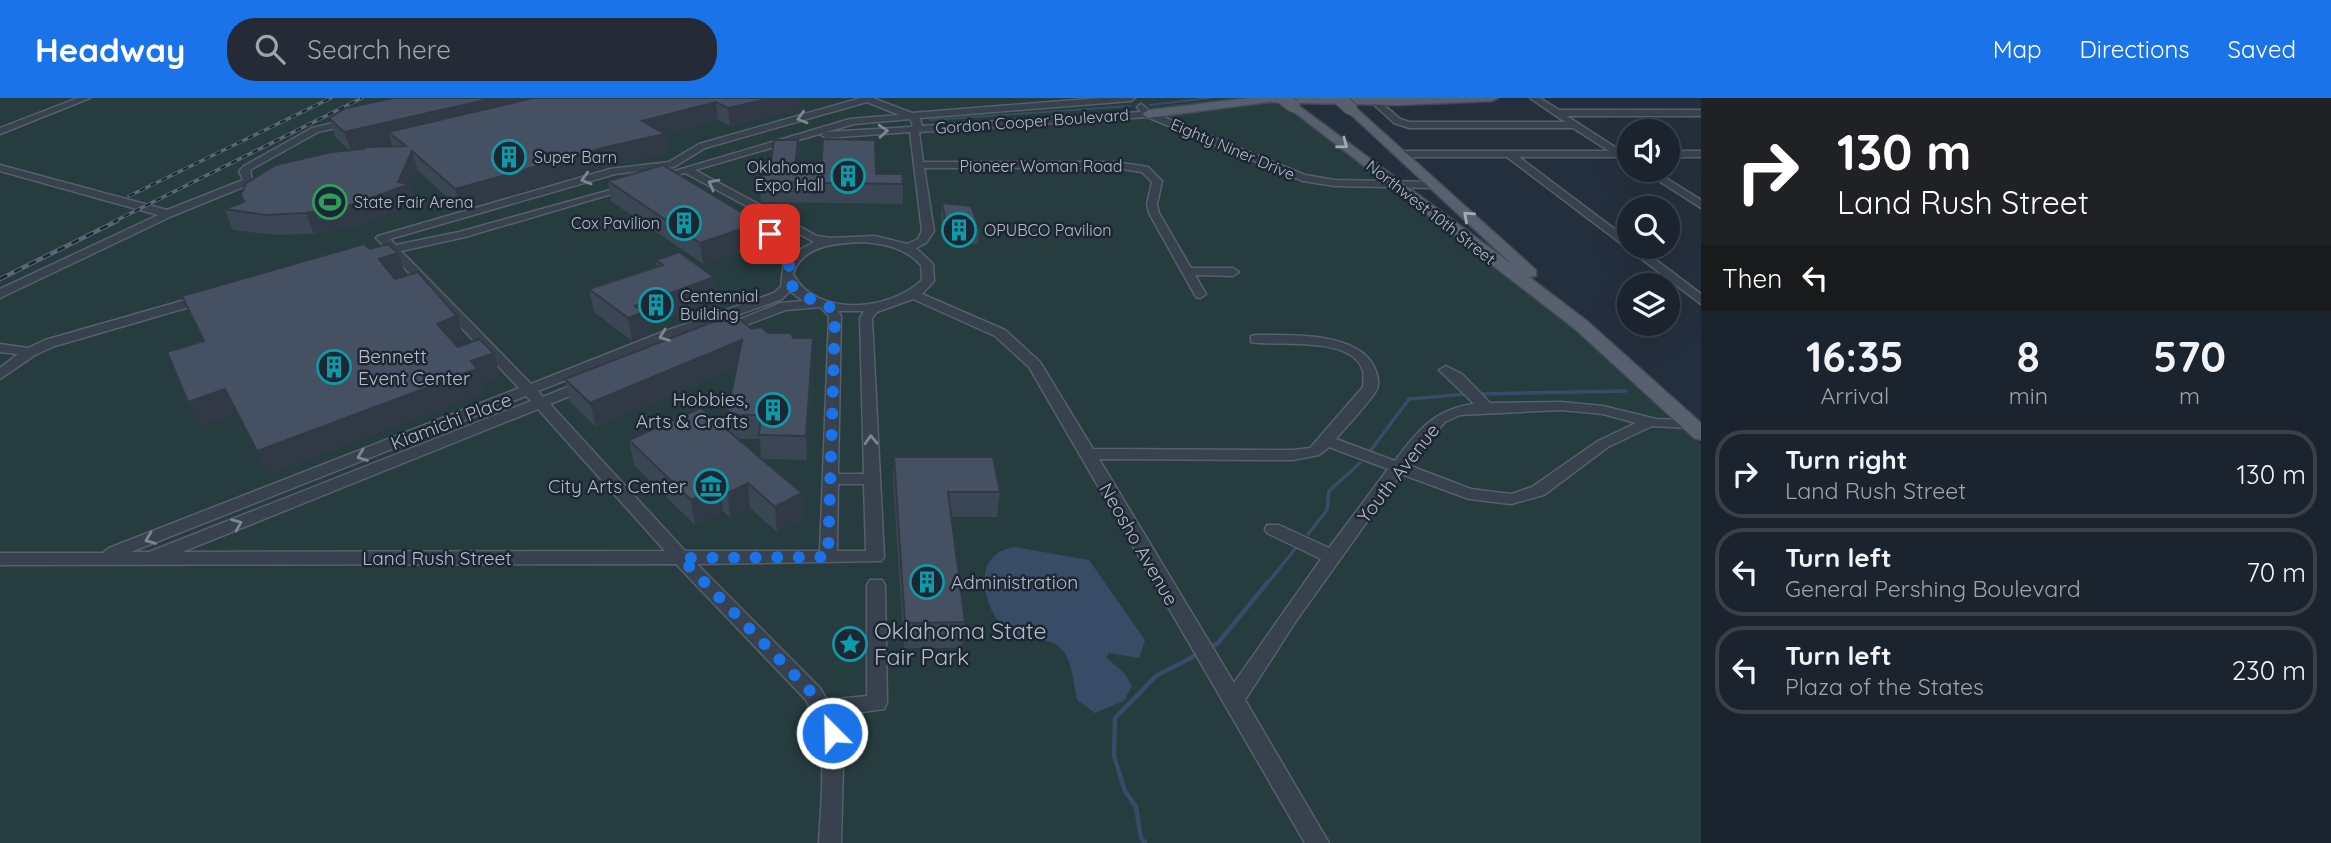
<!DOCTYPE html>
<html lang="en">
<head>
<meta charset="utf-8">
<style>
	:root { --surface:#1b232e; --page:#242b36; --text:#f1f3f6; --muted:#a0a4aa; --line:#39404a; --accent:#1a73e8 }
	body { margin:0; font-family:Quicksand,sans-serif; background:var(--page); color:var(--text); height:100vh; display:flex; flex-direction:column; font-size:26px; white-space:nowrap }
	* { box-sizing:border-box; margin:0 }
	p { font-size:23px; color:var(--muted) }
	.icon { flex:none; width:38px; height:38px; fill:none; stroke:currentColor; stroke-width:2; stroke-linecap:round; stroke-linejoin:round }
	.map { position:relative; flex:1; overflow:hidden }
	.side { display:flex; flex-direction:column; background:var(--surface); width:630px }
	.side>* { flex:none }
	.guide { background:#202124; color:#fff; overflow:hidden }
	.controls { position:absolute; left:1617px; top:21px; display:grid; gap:14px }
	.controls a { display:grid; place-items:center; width:63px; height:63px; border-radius:50%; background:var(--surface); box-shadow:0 7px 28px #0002,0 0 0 2px var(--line); font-size:35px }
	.pin { position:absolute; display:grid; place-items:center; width:60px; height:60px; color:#fff; margin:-30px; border-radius:14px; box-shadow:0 4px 10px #0006 }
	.me { position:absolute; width:77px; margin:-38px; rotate:337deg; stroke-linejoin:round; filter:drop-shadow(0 0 5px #0008) }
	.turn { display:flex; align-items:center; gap:24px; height:147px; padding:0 21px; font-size:32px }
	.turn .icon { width:91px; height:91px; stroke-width:2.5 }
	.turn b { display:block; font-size:49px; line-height:60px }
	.then { display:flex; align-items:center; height:66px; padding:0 21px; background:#0003; gap:14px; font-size:26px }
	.eta { display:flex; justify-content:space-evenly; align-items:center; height:119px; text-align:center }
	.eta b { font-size:42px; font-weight:800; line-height:49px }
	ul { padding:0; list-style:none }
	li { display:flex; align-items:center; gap:21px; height:88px; margin:0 14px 10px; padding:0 7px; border:4px solid var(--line); border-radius:28px }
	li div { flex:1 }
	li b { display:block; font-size:26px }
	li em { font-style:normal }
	header { display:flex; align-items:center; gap:42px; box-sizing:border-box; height:98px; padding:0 35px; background:var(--accent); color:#fff }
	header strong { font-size:33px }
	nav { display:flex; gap:38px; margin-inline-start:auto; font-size:24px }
	.search { width:490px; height:63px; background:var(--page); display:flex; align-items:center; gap:18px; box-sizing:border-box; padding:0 24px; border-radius:28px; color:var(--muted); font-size:26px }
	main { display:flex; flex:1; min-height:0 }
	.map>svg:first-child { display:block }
</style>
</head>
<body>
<header>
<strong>Headway</strong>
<div class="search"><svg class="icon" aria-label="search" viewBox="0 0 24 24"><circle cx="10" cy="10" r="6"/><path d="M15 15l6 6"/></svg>Search here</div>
<nav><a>Map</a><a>Directions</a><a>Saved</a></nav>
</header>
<main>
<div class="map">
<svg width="1701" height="745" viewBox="0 0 1701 745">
	<rect width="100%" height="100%" fill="#242f3e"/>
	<polygon fill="#263c3f" points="0,0 1274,0 1556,215 1701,347 1701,745 0,745"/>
	<path fill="#394c67" d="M1015,449L1089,462L1145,542L1139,560L1109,555L1106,559L1125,576L1132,588L1124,603L1095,615L1077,602C1074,588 1072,565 1064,554C1044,528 1008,559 988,503C984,492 983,477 988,466C994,455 1003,451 1015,449Z"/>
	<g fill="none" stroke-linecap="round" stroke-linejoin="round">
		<g stroke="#394c67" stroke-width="2">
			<polyline points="1150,7 1210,0"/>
			<polyline points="930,22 1130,8"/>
		</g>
		<g stroke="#394c67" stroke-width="3.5">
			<polyline points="1478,296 1626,293"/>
			<polyline points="1371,352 1409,301 1467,296"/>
			<polyline points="1308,436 1327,412 1329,393 1360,365"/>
			<polyline points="1267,486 1295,451"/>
		</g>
		<g stroke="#394c67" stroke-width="4.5">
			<polyline points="1210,550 1218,545 1268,484"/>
			<polyline points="1145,745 1141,740 1136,709 1125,693 1114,658 1115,620 1156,578 1200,555"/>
		</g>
		<g stroke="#565f6c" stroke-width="3">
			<g id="minor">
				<polygon points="78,0 90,0 0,36 0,30"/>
				<path d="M861,0H873L912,15L1100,0H1135L1131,3L920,20L922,28L1141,14L1137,9L1141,6L1151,14L1305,77L1335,82L1434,84L1439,87L1434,90L1335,88L1303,83L1147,19L919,34L923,64H1115L1148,69L1162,83L1157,106L1159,115L1191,170H1233L1239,174L1233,178L1195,177L1206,196L1200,200L1196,199L1149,115L1147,106L1152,84L1142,74L1115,70H924L934,133L926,145L916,150L933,166L934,183L922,196L1005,232L1040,264L1093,351L1293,352L1310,350L1363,289C1363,285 1364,278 1363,273C1353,237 1278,249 1251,244V238L1256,237C1289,237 1352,234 1372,265C1376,272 1380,283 1377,291C1372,302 1345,330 1336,341L1395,363C1418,332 1435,311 1474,306C1463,294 1450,283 1439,272L1446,268L1462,276L1490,305L1561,304L1603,308L1656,321L1689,322L1696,326L1689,330L1652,328L1608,349L1544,397L1511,406L1469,401L1401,376L1296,523L1245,602L1329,745H1305L1029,269L995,238L913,201L877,214L872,220L884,459L881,463L697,466L820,590L827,602L867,598V487L870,482H882L885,487L887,605L884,611L834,618L843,668L841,745H819C821,697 830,646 806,602L676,466L0,467V455H103L109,450L519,290L390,155L386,154V150L376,140L378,138L610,71L669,64L699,46ZM867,4L899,17L850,21L668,75L673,78L685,75L814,144L797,153L795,149L746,116H738V120L785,152L781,189L774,195L660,235L531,286L401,153L465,139L632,90V86L459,134L396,147L390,141L615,76L674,69L705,50ZM910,21L913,27L911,29L826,34L821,37L826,40L910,34L922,133L918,141L907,146L875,138L831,140L817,138L695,72L854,26ZM863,144C886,146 905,150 921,167L922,182C890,213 816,220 793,176C802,147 837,145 863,144ZM790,193L803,203L780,205L719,230L720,233H730L786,212L820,209L829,218L820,453H685L550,306L592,289L594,286L592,283H582L543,299L538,293L670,241L782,201ZM838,213H864L860,220L864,376H838L841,218ZM526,298L531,303L149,454H131ZM538,311L665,453L182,454ZM1561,312L1603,316L1636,325L1598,343L1532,389L1511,396L1471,391L1408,367L1445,324L1460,317ZM1329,349L1388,371L1329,450L1279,427H1267L1265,431L1267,435L1321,461L1234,585L1099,361L1293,362L1319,357ZM838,386H864L866,453H837Z"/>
				<polygon points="1530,0 1540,0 1559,12 1701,12 1701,18 1567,18 1621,53 1629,53 1629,59 1519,59 1629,142 1629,149 1639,149 1701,196 1701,206 1507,59 1401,59 1396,56 1401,53 1609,53 1573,30 1409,30 1394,25 1371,4 1378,2 1400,21 1410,24 1565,24"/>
				<polygon points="350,21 354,24 353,26 318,34 250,72 253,85 172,118 0,200 0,191 158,117 0,73 0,67 167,112 243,82 239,73 244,68 312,30"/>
				<rect x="1668" y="53" width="33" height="6"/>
				<polygon points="1642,72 1653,72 1701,102 1701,110"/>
				<polygon points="206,196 212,200 210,203 55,248 35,257 0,281 0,270 18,256 0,254 0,246 28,250 45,242"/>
			</g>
		</g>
		<g stroke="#414a57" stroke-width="3">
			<polygon id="major" points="1249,0 1498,0 1492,3 1399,7 1295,5 1513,167 1345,11 1355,9 1536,172 1536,178 1529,179 1587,223 1701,325 1701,342 1694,340 1575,231 1289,10 1287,8 1291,5 1269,4 1148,20 1142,16 1148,12"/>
		</g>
		<use href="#minor" fill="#38414e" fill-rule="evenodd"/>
		<use href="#major" fill="#56606e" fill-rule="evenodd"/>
		<g stroke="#5a6575" stroke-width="3.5">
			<g id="rail-far1">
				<polyline points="129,98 331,0"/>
				<polyline points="113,124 362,0"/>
			</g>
		</g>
		<g stroke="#5a6575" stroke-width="4.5">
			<polyline id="rail" points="0,181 117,123"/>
		</g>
		<use href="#rail-far1" stroke="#1d2633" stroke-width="2" stroke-dasharray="6" stroke-linecap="butt"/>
		<use href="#rail" stroke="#1d2633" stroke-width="2.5" stroke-dasharray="8" stroke-linecap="butt"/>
		<g stroke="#414a57" stroke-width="15" stroke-linecap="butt">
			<g id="major-bridge">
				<polyline points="1283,0 1293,8"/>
				<polyline points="1339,0 1351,11"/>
			</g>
		</g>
		<use href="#major-bridge" stroke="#56606e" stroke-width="13"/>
	</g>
	<g fill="#3b4654" fill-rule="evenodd">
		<path d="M394,0H802V11L730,28L718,22L665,36L668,55L609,68L461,111L418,73L410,91L415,106L362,127L314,136L275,137L233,132L224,111L244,104L350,53L335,39L329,20ZM391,43L392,49H366Z"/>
		<polygon points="798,42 799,61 797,76 876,76 903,86 903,106 761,104 760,84 769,77"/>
		<polygon points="608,83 759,125 760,146 703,166 611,103"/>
		<polygon points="942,105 971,108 979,130 978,146 967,146 965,136 944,136 941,120"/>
		<polygon points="656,162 714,179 717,201 646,228 647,237 632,243 594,214 589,191 657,168"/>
		<path d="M752,231L793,240H813V263L807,362L762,361L803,420L777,434L750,410L730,420L723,413L695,427L634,367L629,342L728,333L727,317L737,269L596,329L570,304L565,281ZM739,341H760L761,361Z"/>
		<polygon points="894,359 1000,394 997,419 952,419 965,524 962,550 904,550 893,384"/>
	</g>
	<g fill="#303945">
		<polygon points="494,0 575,0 388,34 391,43 351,53 344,34"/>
		<polygon points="772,0 802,0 802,11 730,28 728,10"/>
		<polygon points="716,4 718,22 665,36 668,55 609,68 461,111 455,91 642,23"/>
		<polygon points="798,42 799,61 796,85 794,76"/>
		<polygon points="412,53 418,73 410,91 415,106 362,127 314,136 306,115 398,84"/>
		<polygon points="759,125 760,146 703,166 700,145"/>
		<polygon points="398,155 406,177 386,183 379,161"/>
		<polygon points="714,179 717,201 646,228 647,237 632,243 628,220 635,208"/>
		<polygon points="457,218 464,241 444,249 437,226"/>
		<polygon points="813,240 813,263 807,362 806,338"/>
		<polygon points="742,242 744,266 596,329 590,305"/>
		<polygon points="494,255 500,279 481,286 484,295 269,377 257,353 471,263"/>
		<polygon points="225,291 237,315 201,328 188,304"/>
		<polygon points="748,385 750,410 730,420 728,395"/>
		<polygon points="720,388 723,413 695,427 691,402"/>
		<polygon points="802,395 803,420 777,434 775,409"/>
	</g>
	<g fill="#455162" stroke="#303945" stroke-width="2">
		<polygon points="394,0 494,0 344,34 329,20 346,10"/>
		<polygon points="533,0 772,0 728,10 716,4 642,23 665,36 606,49 455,91 412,53 398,84 409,86 355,106 306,115 266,117 224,111 244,104 241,96 246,85 276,67 331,54 364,51 362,49 406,48 388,34"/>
		<polygon points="823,41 875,42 876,76 902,76 903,86 760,84 761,77 769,77 774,42 798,42 794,76 821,76"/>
		<polygon points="663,67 759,125 700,145 608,83"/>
		<polygon points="942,105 971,108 979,130 968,130 967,120 945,120"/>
		<polygon points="364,146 370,151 388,146 398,155 379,161 395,181 418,174 457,218 437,226 458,249 479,241 494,255 471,263 477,271 257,353 225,291 188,304 167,254 204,243 182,198"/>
		<polygon points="679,154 714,179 635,208 644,214 628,220 589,191 663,167 656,162"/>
		<polygon points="733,216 752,231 761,229 768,235 791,235 793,240 813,240 806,338 759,337 761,317 727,317 742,242 590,305 565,281"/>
		<polygon points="701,310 802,395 775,409 748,385 728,395 720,388 691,402 629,342"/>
		<polygon points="894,359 993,359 1000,394 948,394 965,524 905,525"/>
	</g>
	<defs><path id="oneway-chevron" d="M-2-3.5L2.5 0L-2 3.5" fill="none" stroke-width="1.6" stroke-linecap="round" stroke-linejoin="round" transform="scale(1.75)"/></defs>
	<g stroke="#7c8592">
		<use href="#oneway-chevron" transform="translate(802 20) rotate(164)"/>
		<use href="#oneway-chevron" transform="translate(883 33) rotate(-4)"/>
		<use href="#oneway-chevron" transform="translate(586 81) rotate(164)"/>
		<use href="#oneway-chevron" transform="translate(713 86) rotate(-152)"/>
		<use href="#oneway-chevron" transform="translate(664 238) rotate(159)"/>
		<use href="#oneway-chevron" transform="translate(871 342) rotate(-92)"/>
		<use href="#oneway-chevron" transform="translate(362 358) rotate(159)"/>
		<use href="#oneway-chevron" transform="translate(237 426) rotate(-22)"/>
		<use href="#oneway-chevron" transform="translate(150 441) rotate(159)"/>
	</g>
	<g stroke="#a1aab7">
		<use href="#oneway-chevron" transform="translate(1343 46) rotate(37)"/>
		<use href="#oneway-chevron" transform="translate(1468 118) rotate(-138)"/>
	</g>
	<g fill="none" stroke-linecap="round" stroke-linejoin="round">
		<path stroke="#1a73e8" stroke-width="12" stroke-dasharray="0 21.6" d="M770,136L791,151C794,160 789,164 788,173C785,193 813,203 828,207L835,218L828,459L681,460L813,596L824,611L832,635"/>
	</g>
	<defs>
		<g id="building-ring" transform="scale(1.75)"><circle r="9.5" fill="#1d2633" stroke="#0f9aa8" stroke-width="1.5"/><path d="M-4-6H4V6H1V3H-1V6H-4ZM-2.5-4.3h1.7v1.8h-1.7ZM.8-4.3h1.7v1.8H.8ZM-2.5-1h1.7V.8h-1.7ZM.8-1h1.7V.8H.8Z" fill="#0f9aa8"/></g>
		<g id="stadium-ring" transform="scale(1.75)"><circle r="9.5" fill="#1d2633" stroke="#2e9e5b" stroke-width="1.5"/><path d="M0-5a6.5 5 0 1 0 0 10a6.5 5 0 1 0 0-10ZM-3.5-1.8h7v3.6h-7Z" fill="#2e9e5b"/></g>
		<g id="museum-ring" transform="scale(1.75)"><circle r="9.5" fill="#1d2633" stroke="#0f9aa8" stroke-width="1.5"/><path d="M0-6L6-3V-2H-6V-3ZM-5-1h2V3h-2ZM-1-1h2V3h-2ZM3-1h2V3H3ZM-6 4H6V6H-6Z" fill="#0f9aa8"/></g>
		<g id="sight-ring" transform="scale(1.75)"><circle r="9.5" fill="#1d2633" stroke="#0f9aa8" stroke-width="1.5"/><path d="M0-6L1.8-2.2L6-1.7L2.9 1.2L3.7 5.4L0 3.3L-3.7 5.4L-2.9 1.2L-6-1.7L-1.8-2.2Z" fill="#0f9aa8"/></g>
	</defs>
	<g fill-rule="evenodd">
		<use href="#building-ring" x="509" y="59"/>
		<use href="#building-ring" x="848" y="78"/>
		<use href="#stadium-ring" x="330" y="104"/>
		<use href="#building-ring" x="684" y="125"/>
		<use href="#building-ring" x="959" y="132"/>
		<use href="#building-ring" x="656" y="207"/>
		<use href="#building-ring" x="334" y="269"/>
		<use href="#building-ring" x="773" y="312"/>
		<use href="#museum-ring" x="711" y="388"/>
		<use href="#building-ring" x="927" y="484"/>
		<use href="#sight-ring" x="850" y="546"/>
	</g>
	<g text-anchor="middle" stroke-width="5" stroke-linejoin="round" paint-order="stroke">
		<g font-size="16" fill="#b4bcc9" stroke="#1d2633">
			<text transform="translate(1032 23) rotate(-4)" y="6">Gordon Cooper Boulevard</text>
			<text transform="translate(1233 51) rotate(23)" y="6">Eighty Niner Drive</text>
			<text x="1041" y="74">Pioneer Woman Road</text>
			<text transform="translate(1431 114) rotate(38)" y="6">Northwest 10th Street</text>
		</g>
		<g font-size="16" fill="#b4bcc9" stroke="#1d2633" text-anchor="start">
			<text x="534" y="65">Super Barn</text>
			<text x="824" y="75" text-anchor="end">Oklahoma<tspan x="824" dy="18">Expo Hall</tspan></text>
			<text x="354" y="110">State Fair Arena</text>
			<text x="660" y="131" text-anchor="end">Cox Pavilion</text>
			<text x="984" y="138">OPUBCO Pavilion</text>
			<text x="680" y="204">Centennial<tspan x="680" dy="18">Building</tspan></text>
		</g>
		<g font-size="19" fill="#b4bcc9" stroke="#1d2633" text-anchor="start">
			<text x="358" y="265">Bennett<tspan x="358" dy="22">Event Center</tspan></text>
			<text x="748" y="308" text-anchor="end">Hobbies,<tspan x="748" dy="22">Arts &amp; Crafts</tspan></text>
			<text x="686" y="395" text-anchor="end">City Arts Center</text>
			<text x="951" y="491">Administration</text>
		</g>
		<g font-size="19" fill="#b4bcc9" stroke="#1d2633">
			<text transform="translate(451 323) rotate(-21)" y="7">Kiamichi Place</text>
			<text transform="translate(1398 375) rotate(-52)" y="7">Youth Avenue</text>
			<text transform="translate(1139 446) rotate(60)" y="7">Neosho Avenue</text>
			<text x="437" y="467">Land Rush Street</text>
		</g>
		<g font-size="23" fill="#b4bcc9" stroke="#1d2633" text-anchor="start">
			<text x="874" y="541">Oklahoma State<tspan x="874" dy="26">Fair Park</tspan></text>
		</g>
	</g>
</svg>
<div class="controls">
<a><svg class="icon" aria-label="sound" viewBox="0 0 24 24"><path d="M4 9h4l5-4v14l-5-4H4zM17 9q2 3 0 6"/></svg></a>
<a><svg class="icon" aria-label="search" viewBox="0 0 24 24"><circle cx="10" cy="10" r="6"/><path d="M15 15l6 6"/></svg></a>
<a><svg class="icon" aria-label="layers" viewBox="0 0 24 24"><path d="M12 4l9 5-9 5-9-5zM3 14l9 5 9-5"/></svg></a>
</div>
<div class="pin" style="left:770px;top:136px;background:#d93025"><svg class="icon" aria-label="arrive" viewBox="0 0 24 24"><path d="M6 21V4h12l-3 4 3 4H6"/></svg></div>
<svg class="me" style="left:832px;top:635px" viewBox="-20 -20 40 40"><circle r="17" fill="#1a73e8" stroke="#fff" stroke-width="3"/><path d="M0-11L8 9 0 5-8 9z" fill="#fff"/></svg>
</div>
<section class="side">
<div class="guide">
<div class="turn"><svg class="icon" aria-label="right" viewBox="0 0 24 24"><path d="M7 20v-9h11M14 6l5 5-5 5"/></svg><div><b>130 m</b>Land Rush Street</div></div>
<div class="then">Then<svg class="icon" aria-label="left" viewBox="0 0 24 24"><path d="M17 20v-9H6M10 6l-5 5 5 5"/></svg></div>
</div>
<div class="eta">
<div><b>16:35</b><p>Arrival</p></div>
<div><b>8</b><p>min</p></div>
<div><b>570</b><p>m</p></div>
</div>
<ul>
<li><svg class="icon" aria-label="right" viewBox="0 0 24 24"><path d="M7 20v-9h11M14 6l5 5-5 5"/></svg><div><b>Turn right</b><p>Land Rush Street</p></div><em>130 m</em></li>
<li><svg class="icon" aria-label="left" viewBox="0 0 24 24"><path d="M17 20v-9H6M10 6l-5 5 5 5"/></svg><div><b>Turn left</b><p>General Pershing Boulevard</p></div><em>70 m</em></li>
<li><svg class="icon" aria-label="left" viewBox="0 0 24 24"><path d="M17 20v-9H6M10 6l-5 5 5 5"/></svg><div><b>Turn left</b><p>Plaza of the States</p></div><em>230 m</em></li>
</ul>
</section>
</main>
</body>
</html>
